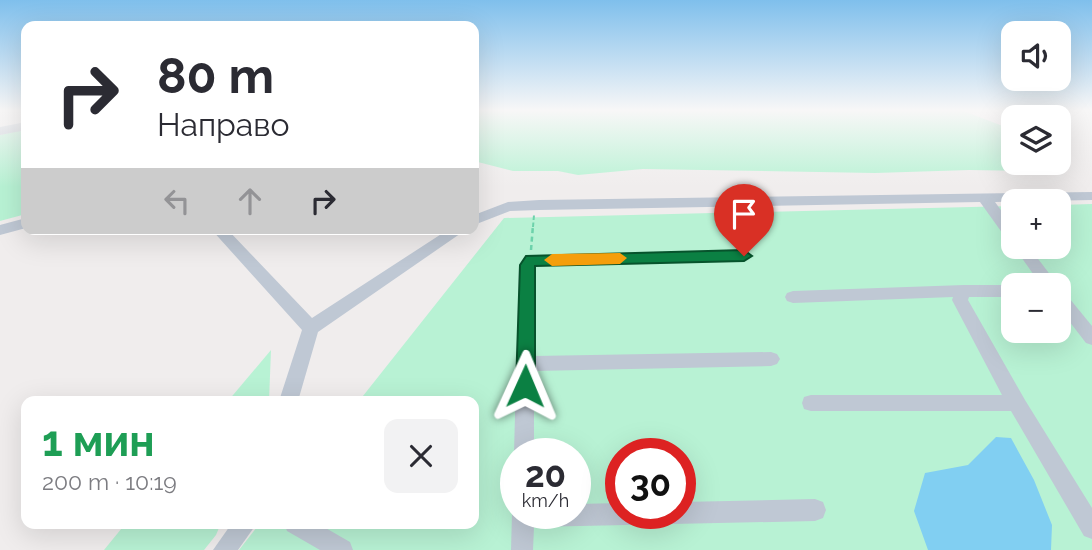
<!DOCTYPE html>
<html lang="ru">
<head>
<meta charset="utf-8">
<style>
	:root { --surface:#fff; --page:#f2f2f3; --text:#2b2b33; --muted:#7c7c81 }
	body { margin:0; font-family:Raleway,sans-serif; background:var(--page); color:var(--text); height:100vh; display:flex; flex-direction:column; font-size:26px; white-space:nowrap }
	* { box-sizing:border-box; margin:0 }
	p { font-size:23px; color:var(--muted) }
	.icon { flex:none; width:38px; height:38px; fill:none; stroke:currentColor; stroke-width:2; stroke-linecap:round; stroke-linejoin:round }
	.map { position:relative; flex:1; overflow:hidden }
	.side { position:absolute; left:21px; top:396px; width:458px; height:133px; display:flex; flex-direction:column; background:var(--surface); border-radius:14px; box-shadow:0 7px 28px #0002 }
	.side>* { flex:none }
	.guide { position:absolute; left:21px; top:21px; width:458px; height:214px; border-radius:14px; box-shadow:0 7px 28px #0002; background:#fff; color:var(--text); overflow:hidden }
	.fabs { position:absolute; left:1001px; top:21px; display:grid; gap:14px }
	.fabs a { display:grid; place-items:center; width:70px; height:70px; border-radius:14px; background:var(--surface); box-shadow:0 7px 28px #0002; font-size:35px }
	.speed { position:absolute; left:500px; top:438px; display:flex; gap:14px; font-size:35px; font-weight:700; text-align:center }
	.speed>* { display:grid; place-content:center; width:91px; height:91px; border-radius:50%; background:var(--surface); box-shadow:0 7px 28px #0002; line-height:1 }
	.speed small { font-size:18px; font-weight:400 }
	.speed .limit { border:10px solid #d22; background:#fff; color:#111 }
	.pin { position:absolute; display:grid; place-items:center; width:60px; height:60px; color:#fff; margin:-72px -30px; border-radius:50% 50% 50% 0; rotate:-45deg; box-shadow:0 0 7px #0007 }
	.pin .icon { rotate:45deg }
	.me { position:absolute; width:77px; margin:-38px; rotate:1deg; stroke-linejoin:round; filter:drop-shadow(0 0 5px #0008) }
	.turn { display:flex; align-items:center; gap:24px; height:147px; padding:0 21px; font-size:32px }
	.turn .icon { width:91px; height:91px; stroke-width:2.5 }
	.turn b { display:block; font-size:49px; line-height:60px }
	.lanes { display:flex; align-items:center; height:66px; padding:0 21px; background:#0003; justify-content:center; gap:35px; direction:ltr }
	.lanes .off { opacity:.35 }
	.round { display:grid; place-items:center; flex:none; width:74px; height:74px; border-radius:14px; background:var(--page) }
	.overview { display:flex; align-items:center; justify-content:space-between; height:119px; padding:0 21px }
	h1 { font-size:42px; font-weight:700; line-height:52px; color:#1e9e55 }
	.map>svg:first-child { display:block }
</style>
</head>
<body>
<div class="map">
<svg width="1092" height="550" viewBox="0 0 1092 550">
	<rect width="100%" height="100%" fill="#f0eded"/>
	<g fill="#b8f2d4" fill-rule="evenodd">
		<polygon points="474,110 961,110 1013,130 1013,163 1059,163 1059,151 1069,157 1060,166 1042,171 969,170 875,173 643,169 578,175 558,171 513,171 474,161"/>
		<polygon points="26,129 26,214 0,221 0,135"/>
		<path d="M1092,204V550H239L260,523H474V401H359L504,218L1013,206V247H1059V205ZM1013,285H1059V331H1013ZM516,453H576V513H516ZM621,453H681V513H621Z"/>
		<polygon points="271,350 269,401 228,401"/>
		<polygon points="126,523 221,523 216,535 204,550 104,550"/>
	</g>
	<polygon fill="#81cff2" points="996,437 1011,438 1034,480 1052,525 1051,550 928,550 914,511 925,473 968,465"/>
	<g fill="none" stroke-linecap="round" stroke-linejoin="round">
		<polyline stroke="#6dd2ab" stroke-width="2" stroke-dasharray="4.5 2.5" stroke-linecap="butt" points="533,227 534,215"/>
		<polyline stroke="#6dd2ab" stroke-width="2.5" stroke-dasharray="5 3.5" stroke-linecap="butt" points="531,250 533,225"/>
		<g fill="#bfc8d4" fill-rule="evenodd">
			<polygon points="26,122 26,130 0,135 0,127"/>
			<polygon points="1092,192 1092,200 995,202 1013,227 1013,242 1008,241 980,202 539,210 510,211 474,225 474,215 508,202 539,200"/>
			<polygon points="26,218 26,228 0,235 0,225"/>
			<polygon points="211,229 227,229 312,318 449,229 467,229 318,332 298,401 279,401 302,330"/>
			<polygon points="1014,247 1029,247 1058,285 1041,285"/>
			<polygon points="744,250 752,255 744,260 535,265 534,356 771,352 777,354 780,359 777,364 771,366 534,371 534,453 516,453 516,458 514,453 519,265 526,256"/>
			<polygon points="964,285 1014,285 1013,297 969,297 968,300 1025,400 1092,508 1092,539 1084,536 1011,411 811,411 804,409 802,403 804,397 811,395 1002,395 952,300 953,297 793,303 787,301 785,297 787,293 793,291"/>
			<polygon points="1059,291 1065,293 1092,326 1092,345 1086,343 1059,308"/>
			<polygon points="815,499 823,502 826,510 823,518 815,521 534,527 533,550 511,550 512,513 516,505 516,513 576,513 576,504 621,503 621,513 681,513 681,502"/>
			<polygon points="232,523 257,523 238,550 213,550"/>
			<polygon points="284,523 317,523 350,542 353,550 320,550 287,531"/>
		</g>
	</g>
	<linearGradient id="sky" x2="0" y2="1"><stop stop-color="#7fbfec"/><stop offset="0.59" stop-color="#f8f7f7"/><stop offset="1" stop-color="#f8f7f7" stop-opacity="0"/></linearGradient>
	<rect width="1092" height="187" fill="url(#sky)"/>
	<polygon fill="#0b8043" stroke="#07532c" stroke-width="2" points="744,250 752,256 744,261 535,266 535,386 532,392 525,394 519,392 516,386 520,265 526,256"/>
	<polygon fill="#f59e0b" points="620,253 627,258 620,264 552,266 544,260 552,254"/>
</svg>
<div class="fabs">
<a><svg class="icon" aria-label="sound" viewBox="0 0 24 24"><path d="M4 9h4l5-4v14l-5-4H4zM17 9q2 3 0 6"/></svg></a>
<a><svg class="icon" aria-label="layers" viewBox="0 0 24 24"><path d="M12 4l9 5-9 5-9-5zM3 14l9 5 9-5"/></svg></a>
<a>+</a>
<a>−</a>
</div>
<div class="speed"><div>20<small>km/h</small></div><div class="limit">30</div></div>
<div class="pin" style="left:744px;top:256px;background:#d93025"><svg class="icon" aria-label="arrive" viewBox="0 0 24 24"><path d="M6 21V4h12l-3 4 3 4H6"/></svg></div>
<svg class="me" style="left:525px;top:386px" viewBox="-20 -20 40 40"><path d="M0-17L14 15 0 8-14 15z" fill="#0b8043" stroke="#fff" stroke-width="4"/></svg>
<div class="guide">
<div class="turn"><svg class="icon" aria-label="right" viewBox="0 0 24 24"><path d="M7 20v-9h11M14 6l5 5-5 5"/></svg><div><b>80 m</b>Направо</div></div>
<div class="lanes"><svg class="icon off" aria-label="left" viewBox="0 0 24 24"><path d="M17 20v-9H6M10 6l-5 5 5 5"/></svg><svg class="icon off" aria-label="ahead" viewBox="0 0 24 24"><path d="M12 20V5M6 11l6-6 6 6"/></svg><svg class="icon" aria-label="right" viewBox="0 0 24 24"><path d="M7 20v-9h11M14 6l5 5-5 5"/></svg></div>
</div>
<section class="side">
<div class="overview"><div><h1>1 мин</h1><p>200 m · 10:19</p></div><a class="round"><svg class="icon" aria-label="close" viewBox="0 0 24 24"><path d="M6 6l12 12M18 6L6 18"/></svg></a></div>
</section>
</div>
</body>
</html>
